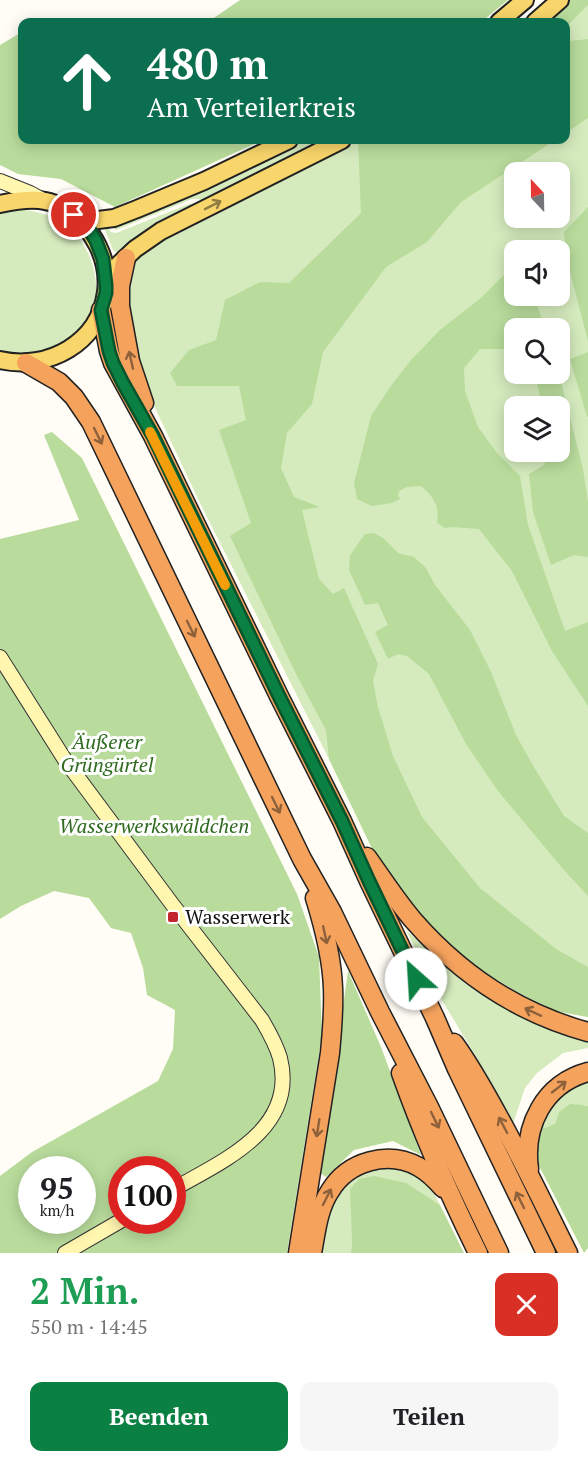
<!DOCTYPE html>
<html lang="de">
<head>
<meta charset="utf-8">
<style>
	:root { --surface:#fff; --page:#f6f6f6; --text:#202124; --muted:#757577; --accent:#0b8043 }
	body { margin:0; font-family:"PT Serif",serif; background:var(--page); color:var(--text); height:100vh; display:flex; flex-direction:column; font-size:22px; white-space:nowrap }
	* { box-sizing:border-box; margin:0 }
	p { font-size:20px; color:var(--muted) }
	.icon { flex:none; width:33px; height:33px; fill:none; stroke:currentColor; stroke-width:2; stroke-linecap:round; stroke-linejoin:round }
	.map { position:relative; height:1253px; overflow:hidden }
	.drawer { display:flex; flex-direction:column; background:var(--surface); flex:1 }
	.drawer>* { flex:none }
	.guide { position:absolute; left:18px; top:18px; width:552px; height:126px; border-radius:12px; box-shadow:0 3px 15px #0003; background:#0b6e4f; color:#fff; overflow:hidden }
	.needle { width:39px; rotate:338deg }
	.fabs { position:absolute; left:504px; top:162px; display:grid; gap:12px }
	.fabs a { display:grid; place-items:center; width:66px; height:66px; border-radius:12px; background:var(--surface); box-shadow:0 3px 15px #0003; font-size:30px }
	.speed { position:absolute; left:18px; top:1156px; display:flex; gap:12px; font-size:30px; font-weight:700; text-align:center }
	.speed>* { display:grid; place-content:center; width:78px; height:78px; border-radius:50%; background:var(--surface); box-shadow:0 3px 15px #0003; line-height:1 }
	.speed small { font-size:15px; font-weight:400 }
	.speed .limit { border:9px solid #d22; background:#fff; color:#111 }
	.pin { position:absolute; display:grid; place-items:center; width:51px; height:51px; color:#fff; margin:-26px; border:3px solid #fff; border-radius:50%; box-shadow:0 2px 6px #0007 }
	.me { position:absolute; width:66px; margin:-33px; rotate:334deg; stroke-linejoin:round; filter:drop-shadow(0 0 4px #0008) }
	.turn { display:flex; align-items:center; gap:21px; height:126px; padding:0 30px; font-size:27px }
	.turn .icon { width:78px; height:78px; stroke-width:2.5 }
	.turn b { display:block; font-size:42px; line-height:51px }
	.round { display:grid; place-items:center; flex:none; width:63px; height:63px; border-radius:12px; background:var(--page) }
	.headline { display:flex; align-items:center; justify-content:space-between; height:102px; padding:0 30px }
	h1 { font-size:36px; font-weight:600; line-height:45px; color:#1e9e55 }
	.cta { display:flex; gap:12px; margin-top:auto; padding:12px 30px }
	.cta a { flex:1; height:69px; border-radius:12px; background:var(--accent); color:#fff; font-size:24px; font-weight:600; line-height:69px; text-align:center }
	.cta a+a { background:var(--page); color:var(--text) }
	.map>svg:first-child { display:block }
</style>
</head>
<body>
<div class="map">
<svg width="588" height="1253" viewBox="0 0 588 1253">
	<rect width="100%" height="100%" fill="#fffdf5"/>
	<g fill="#d5ebbd" fill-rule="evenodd">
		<path d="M568,0H588V1017L555,1011L523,995L487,974L380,865L329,759L201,505L139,374L124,283L127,268L139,254L193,224L357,140H566V22ZM514,172H560V218H514ZM514,250H560V296H514ZM514,328H560V374H514ZM514,406H560V452H514Z"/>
		<polygon points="303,140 328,140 203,203 199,199 192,199 116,230 113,227 113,225"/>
		<polygon points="195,203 198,206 120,252 117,253 113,250 105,230 105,227 108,227 111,232 116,233 189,204"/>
		<path d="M24,210C40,212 54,216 67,226C91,244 104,286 91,314C86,325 79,331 70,338C66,341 63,345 59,347C53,350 35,355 28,356C19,357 9,353 0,352V214L8,211Z"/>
		<polygon points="406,930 467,985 554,1030 588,1038 588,1048 563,1053 537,1073 525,1088 513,1124 475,1055 434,987"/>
		<path d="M588,1078V1106L583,1105L559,1112L555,1124L541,1129L539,1122C554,1098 562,1090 588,1078Z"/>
		<polygon points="401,1167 430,1186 440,1205 426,1197 352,1240 351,1253 319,1253 332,1199 350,1177 369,1169"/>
	</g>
	<g fill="#b9dc9c" fill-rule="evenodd">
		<polygon points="240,0 508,0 481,22 208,22"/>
		<polygon points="568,0 588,0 588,5 566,27 566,22 545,22"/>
		<polygon points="22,32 22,140 263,140 115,207 61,179 18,174 0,165 0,45"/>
		<polygon points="566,38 570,41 588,39 588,118 566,133"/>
		<polygon points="358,140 555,140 461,202 427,242 386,267 323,352 312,404 287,433 281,468 294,497 320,507 302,510 319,579 333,594 344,588 378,664 373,681 378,707 393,756 422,817 480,888 556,949 588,967 588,1017 555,1011 523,995 487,974 455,951 429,927 380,865 329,759 326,730 297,676 230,536 251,523 219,430 246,420 239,386 177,386 170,373 189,350 216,340 225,300 260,282 289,283 361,213"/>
		<polygon points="588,207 588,341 566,256 564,232"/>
		<path d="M514,265V296H534L545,328H514V352L506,349H480L464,368L465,391L478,427L497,453L520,476L528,525L565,631L588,622V706L552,651L512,571L479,529L452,527L445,528L440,525L437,522C440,506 433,496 421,486L407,487L399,491L398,495L400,499L392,503L372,506L357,499L354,483L371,416L390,387L411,360L440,330L481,298Z"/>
		<polygon points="588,352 588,416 587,417 570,359"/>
		<polygon points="535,374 559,374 583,469 588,502 588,557 574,555 551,565 533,512 529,474 544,465 549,452 560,452 560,406 542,406"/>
		<path d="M52,432L82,458L297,894L319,957L322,1035L287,1253H0V1176L32,1152L158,1081L173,1049L175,1010L147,995L143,968L131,933L111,928L89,898L54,891L21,906L0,919V539L79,520L44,435ZM32,1170H82V1221H32ZM122,1170H172V1221H122Z"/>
		<polygon points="374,533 383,538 398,553 414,557 426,568 435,585 470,630 491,672 516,735 535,769 564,816 588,833 588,896 563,869 498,791 466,744 429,674 407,656 398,654 388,659 375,632 388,625 378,603 365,605 349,570 350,555 365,534"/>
		<polygon points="348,971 381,1047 421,1155 393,1141 354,1150 326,1177 320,1173"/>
		<polygon points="570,1104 583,1105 588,1106 588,1248 584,1253 535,1158 534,1140 541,1129 555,1124 559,1112"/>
		<polygon points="374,1176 406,1183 440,1205 464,1253 351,1253 352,1240 350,1189 359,1179"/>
	</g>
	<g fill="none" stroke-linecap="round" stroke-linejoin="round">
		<g stroke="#333" stroke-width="16">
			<g id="secondary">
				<polyline points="0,181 30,193 43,200"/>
				<path d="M0,657L65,760L172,904L262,1020C269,1032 276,1044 280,1058C298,1130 222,1161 172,1190"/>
				<polyline points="65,1253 122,1220"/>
			</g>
		</g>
		<g stroke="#222" stroke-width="20">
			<g id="primary">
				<polyline points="499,22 525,0"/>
				<polyline points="535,22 560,0"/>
				<path d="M0,204C14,201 31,198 45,201C53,202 60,206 66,210C93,227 110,260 106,292C99,343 48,371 0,360"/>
				<polyline points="82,222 114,218 137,209 204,181 289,140"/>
				<polyline points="116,267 135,249 161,231 342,140"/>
			</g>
		</g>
		<g stroke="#222" stroke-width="21">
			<g id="highway">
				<polyline points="126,258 120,286 120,306 130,361 144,403"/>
				<polyline points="101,310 109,351 113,363 153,436 279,696 342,821 369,881 435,1018 457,1069 546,1253"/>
				<polyline points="26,363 59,382 74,397 91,422 302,859 332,912 380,1012 429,1107 499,1253"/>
				<path d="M367,857C382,878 396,900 413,920C461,975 518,1013 588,1032"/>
				<path d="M454,1043C475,1072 491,1103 508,1134C529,1173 548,1213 568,1253"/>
				<path d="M401,1073C423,1135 449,1194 478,1253"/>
				<path d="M529,1169C523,1126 544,1084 588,1072"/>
				<path d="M298,1253L330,1053C332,1032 334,1010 333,988C332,958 324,927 315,898"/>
				<path d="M312,1253C316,1232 318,1209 330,1191C348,1161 388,1150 419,1167C428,1172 436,1180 443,1188"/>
			</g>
		</g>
		<use href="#secondary" stroke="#fff6b0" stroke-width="14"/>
		<use href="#primary" stroke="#f9d66b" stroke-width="16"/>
		<use href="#highway" stroke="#f5a25d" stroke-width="18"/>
	</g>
	<defs><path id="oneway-shaft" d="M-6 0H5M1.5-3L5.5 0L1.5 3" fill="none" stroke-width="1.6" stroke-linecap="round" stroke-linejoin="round" transform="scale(1.5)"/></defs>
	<use stroke="#917d42" href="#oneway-shaft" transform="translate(213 205) rotate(-27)"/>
	<g stroke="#8e613b">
		<use href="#oneway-shaft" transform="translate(131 360) rotate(-103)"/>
		<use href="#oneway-shaft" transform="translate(98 436) rotate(64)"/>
		<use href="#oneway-shaft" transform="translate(191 629) rotate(64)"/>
		<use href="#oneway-shaft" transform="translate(276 805) rotate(64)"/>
		<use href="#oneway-shaft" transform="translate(325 935) rotate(78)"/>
		<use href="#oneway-shaft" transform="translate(533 1012) rotate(-155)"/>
		<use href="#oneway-shaft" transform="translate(559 1087) rotate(-38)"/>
		<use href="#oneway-shaft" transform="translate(435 1120) rotate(64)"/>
		<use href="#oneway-shaft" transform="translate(503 1125) rotate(-118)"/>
		<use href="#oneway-shaft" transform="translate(318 1128) rotate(99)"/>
		<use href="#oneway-shaft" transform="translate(327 1197) rotate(-63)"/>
		<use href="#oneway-shaft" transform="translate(520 1200) rotate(-116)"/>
	</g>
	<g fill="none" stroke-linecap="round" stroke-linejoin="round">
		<g stroke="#07532c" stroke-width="15">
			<polyline id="route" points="74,215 90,231 96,241 103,259 106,285 106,293 101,310 109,351 113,363 123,383 153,436 279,696 342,821 369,881 416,979"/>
		</g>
		<use href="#route" stroke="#0b8043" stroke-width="10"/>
		<polyline stroke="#f59e0b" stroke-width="10" points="150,432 225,585"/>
	</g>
	<rect fill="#c4262e" stroke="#fff" stroke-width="2" x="167" y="911" width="12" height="12" rx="3"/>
	<g text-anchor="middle" stroke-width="6" stroke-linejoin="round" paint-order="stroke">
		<g font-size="20" font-style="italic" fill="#2f6b1f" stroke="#fff">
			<text x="107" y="749">Äußerer<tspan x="107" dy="23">Grüngürtel</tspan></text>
			<text x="154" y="833">Wasserwerkswäldchen</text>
		</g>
		<g font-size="20" fill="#111" stroke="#fff" text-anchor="start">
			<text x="185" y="924">Wasserwerk</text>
		</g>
	</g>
</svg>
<div class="fabs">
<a><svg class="needle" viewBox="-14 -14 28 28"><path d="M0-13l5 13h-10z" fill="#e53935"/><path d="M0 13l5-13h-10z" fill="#757577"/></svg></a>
<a><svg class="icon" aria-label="sound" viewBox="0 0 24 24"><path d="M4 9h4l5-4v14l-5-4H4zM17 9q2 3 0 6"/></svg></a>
<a><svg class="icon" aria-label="search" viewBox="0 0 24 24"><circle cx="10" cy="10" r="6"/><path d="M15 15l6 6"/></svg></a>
<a><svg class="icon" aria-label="layers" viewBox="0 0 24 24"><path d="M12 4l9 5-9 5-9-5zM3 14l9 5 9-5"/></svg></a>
</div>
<div class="speed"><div>95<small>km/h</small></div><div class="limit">100</div></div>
<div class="pin" style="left:74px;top:215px;background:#d93025"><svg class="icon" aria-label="arrive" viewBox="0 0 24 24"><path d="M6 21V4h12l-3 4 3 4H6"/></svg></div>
<svg class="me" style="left:416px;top:979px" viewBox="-20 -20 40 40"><circle r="19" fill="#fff"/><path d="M0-13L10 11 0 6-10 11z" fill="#0b8043"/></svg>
<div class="guide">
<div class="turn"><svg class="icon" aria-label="ahead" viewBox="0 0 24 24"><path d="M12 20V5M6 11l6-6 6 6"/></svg><div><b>480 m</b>Am Verteilerkreis</div></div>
</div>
</div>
<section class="drawer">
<div class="headline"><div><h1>2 Min.</h1><p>550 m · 14:45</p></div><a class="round" style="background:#d93025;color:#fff"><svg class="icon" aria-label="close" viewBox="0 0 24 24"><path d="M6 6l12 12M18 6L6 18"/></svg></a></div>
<div class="cta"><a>Beenden</a><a>Teilen</a></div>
</section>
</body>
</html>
